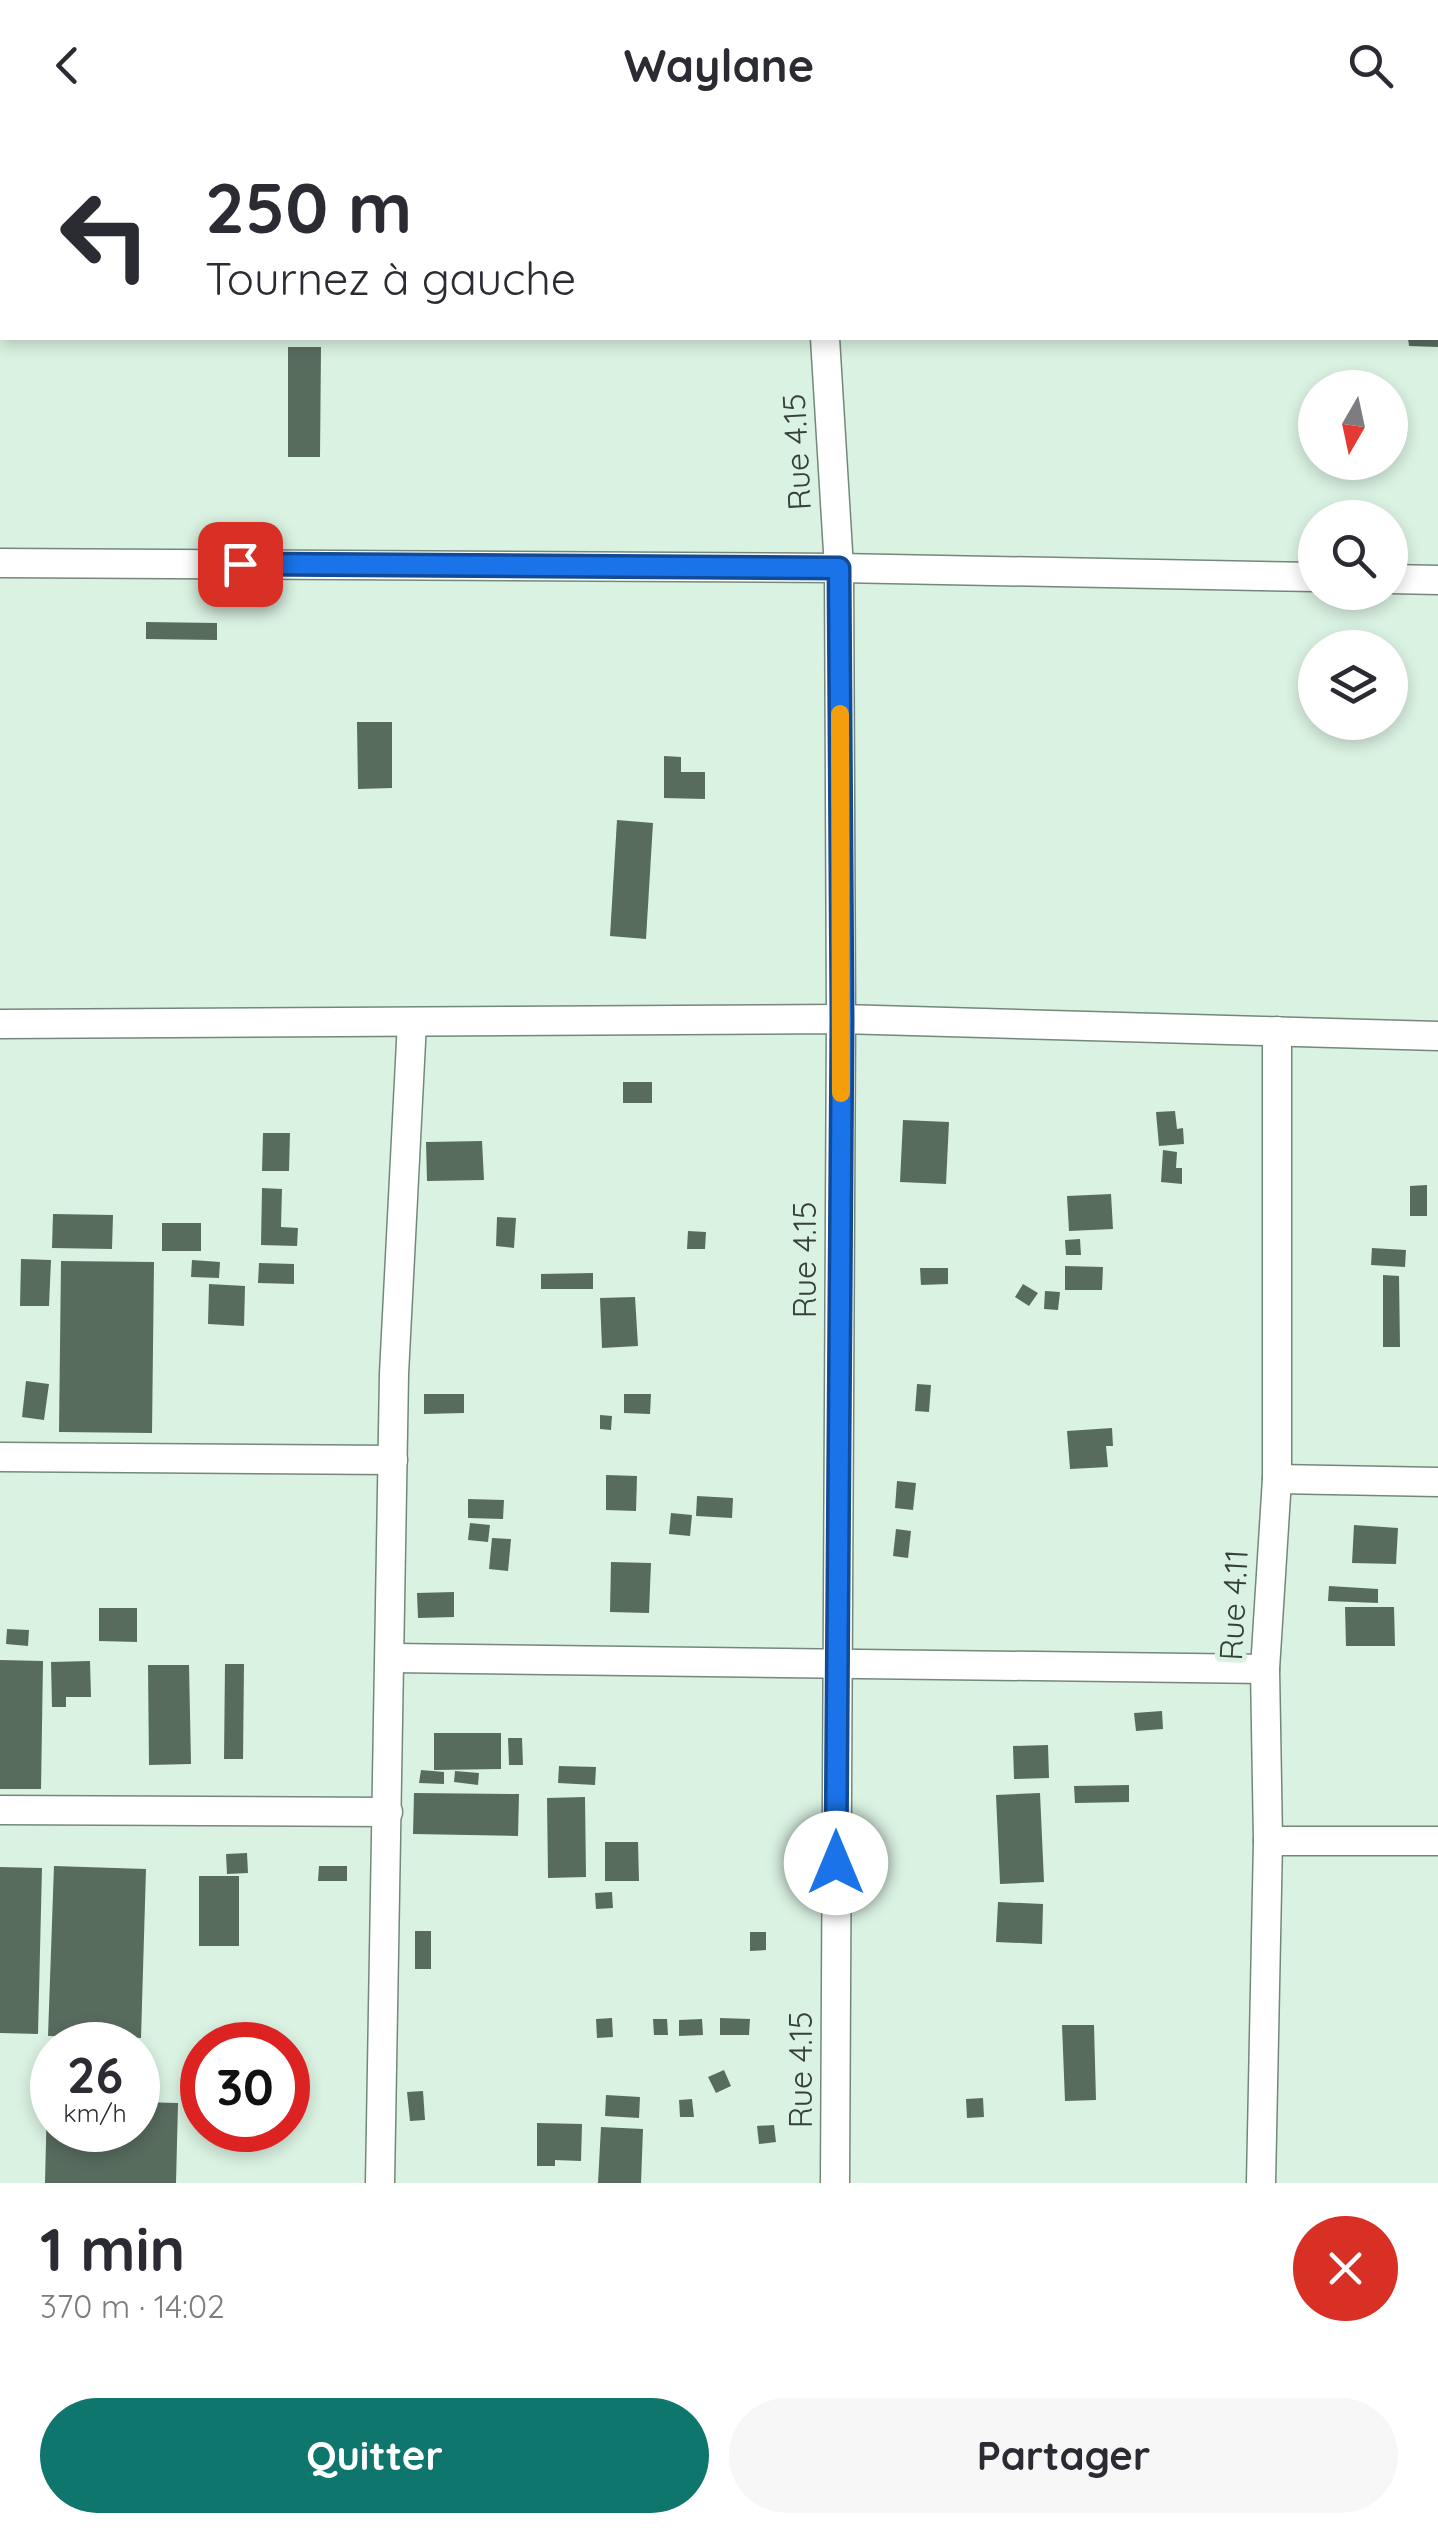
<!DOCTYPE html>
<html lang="fr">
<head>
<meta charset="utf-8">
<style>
	:root { --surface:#fff; --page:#f7f7f7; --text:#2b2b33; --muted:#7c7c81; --accent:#0f766e }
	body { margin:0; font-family:Quicksand,sans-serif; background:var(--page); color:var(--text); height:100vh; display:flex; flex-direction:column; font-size:38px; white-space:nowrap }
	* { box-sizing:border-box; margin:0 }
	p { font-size:32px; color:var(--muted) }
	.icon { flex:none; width:55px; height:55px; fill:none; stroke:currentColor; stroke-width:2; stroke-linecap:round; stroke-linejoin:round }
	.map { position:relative; height:2053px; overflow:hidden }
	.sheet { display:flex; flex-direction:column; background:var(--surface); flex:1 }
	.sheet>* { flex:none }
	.banner { position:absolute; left:0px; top:0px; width:1440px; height:210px; box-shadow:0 5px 15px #0003; background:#fff; color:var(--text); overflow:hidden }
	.needle { width:65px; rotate:189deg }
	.fabs { position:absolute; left:1298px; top:240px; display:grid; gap:20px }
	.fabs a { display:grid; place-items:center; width:110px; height:110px; border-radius:50%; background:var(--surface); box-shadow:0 5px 15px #0003; font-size:50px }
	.speed { position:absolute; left:30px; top:1892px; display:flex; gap:20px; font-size:50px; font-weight:700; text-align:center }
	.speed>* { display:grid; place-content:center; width:130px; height:130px; border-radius:50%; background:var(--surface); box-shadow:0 5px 15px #0003; line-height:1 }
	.speed small { font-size:25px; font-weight:400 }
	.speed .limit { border:15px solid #d22; background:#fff; color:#111 }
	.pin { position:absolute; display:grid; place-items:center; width:85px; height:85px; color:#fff; margin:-42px; border-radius:20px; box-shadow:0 5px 15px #0006 }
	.me { position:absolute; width:110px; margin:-55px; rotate:0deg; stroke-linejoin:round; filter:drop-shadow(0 0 8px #0008) }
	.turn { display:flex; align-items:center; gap:35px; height:210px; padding:0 40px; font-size:45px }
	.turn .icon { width:130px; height:130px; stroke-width:2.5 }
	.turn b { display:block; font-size:70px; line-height:85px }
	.round { display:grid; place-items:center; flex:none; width:105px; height:105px; border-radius:52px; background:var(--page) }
	.summary { display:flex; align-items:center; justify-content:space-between; height:170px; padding:0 40px }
	h1 { font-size:60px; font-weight:700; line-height:75px }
	.action { display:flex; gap:20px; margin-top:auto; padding:20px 40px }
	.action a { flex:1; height:115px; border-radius:60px; background:var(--accent); color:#fff; font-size:40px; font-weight:700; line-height:115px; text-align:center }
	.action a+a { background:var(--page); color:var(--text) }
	header { display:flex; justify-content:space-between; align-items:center; height:130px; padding:0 40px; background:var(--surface); font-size:45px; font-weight:700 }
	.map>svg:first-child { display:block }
</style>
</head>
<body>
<header><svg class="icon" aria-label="back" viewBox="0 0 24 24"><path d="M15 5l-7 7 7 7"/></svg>Waylane<svg class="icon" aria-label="search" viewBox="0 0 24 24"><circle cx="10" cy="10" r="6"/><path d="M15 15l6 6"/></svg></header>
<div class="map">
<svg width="1438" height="2053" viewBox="0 0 1438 2053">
	<rect width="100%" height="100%" fill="#daf2e2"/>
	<g fill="#586c5e">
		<polygon points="1408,208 1438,208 1438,217 1409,216"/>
		<polygon points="288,217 321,217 320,327 288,327"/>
		<polygon points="146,492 217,493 217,510 146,509"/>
		<polygon points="357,592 392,592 392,658 358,659"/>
		<polygon points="664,626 681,627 681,642 705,642 705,669 664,668"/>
		<polygon points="617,690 653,693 646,809 610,806"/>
		<rect x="623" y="952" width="29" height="21"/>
		<polygon points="1175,981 1177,999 1183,998 1184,1014 1159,1016 1156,982"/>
		<polygon points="903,990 949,992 946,1054 900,1052"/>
		<polygon points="263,1003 290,1003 289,1041 262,1041"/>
		<polygon points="482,1011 484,1050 427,1051 426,1012"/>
		<polygon points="1163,1020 1177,1022 1176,1038 1182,1038 1182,1054 1161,1052"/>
		<polygon points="1427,1055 1427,1086 1410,1086 1410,1056"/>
		<polygon points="262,1058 282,1059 281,1097 298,1098 297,1116 261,1115"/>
		<polygon points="1111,1064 1113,1099 1069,1101 1067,1066"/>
		<polygon points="53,1084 113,1085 112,1119 52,1118"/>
		<polygon points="497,1087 516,1088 514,1118 496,1116"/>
		<rect x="162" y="1093" width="39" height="28"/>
		<polygon points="688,1101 706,1102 705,1119 687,1119"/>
		<polygon points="1080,1109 1081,1125 1066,1125 1065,1110"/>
		<polygon points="1372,1118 1406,1120 1405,1137 1371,1135"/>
		<polygon points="21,1129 51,1130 49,1176 20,1176"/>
		<polygon points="192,1130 220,1132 219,1148 191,1147"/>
		<polygon points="61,1131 154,1132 152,1303 59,1302"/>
		<polygon points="259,1133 294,1134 294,1154 258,1153"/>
		<polygon points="1065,1136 1103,1137 1102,1160 1065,1160"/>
		<polygon points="920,1138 948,1138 948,1154 921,1155"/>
		<polygon points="593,1143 593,1159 541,1159 541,1144"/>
		<polygon points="1383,1145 1399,1146 1400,1217 1383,1217"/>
		<polygon points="209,1154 245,1156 244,1196 208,1194"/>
		<polygon points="1023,1154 1038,1163 1029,1176 1015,1167"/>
		<polygon points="1045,1161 1060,1162 1058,1180 1044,1179"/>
		<polygon points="635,1167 638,1216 602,1218 600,1168"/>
		<polygon points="26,1251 49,1254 44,1290 22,1287"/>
		<polygon points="917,1254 931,1255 929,1282 915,1281"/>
		<polygon points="424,1264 464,1264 464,1283 424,1284"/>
		<polygon points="624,1264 651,1264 650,1284 624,1283"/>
		<polygon points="600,1285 612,1286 611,1300 600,1299"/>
		<polygon points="1112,1298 1113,1316 1106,1316 1108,1337 1070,1339 1067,1301"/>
		<polygon points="606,1345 637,1346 636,1381 606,1380"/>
		<polygon points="897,1351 916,1353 913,1380 895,1378"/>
		<polygon points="697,1366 733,1368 732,1388 696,1386"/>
		<polygon points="468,1369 504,1370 503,1389 468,1388"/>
		<polygon points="671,1383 692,1385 690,1406 669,1404"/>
		<polygon points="470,1393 490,1395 488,1412 468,1410"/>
		<polygon points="1354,1395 1398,1398 1396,1434 1352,1433"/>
		<polygon points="896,1399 911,1401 908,1428 893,1426"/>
		<polygon points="492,1408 511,1409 508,1441 489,1439"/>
		<polygon points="611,1432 651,1433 649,1483 610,1482"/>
		<polygon points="1329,1456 1378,1459 1378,1473 1328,1471"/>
		<polygon points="454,1462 454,1487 418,1488 417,1463"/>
		<polygon points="1345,1477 1394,1477 1395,1516 1346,1516"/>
		<polygon points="99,1478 137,1478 137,1512 99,1511"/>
		<polygon points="7,1499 29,1500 28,1516 6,1514"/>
		<polygon points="0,1530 43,1531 41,1659 0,1659"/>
		<polygon points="90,1531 91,1567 66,1567 66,1577 52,1577 51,1532"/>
		<polygon points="225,1534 244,1534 243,1629 224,1629"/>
		<polygon points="148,1535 189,1535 191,1634 149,1635"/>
		<polygon points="1162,1581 1163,1599 1136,1601 1134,1583"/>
		<polygon points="434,1603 501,1603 501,1639 434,1640"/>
		<polygon points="508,1608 522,1608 523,1635 509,1635"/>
		<polygon points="1048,1615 1049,1648 1014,1649 1013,1616"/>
		<polygon points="559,1636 596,1637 595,1655 558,1653"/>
		<polygon points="421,1640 444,1642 444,1654 419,1653"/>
		<polygon points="455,1641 479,1643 478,1655 454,1652"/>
		<polygon points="1129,1655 1129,1672 1075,1673 1074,1656"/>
		<polygon points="414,1663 519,1664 518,1706 413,1704"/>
		<polygon points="1040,1663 1044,1752 1000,1754 996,1665"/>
		<polygon points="585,1667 586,1747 548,1748 547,1668"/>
		<polygon points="605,1712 638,1712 639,1751 605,1751"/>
		<polygon points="247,1723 248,1743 227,1744 226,1724"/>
		<polygon points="54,1736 146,1739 141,1908 48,1906"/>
		<polygon points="319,1736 347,1736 347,1751 318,1751"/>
		<polygon points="0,1737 42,1738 38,1904 0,1903"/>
		<rect x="199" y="1746" width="40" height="70"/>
		<polygon points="612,1762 613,1778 596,1779 595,1763"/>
		<polygon points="998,1772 1043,1774 1042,1814 996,1812"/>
		<rect x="415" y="1801" width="16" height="38"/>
		<polygon points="750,1802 766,1802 766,1820 750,1821"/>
		<polygon points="612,1888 613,1907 597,1908 596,1889"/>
		<polygon points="720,1888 750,1889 749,1905 720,1905"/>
		<polygon points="653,1889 667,1889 668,1905 654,1905"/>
		<polygon points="702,1889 703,1905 679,1906 679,1890"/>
		<polygon points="1062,1895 1094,1895 1096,1970 1065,1971"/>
		<polygon points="724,1940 731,1956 716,1963 708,1947"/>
		<polygon points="423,1961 425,1990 410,1991 407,1962"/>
		<polygon points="606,1965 640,1967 639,1988 605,1986"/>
		<polygon points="983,1968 984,1987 967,1988 966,1969"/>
		<polygon points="692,1969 694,1987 680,1987 679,1970"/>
		<polygon points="47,1970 52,1970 52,2000 138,2000 138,1972 178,1973 176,2053 45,2053"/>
		<polygon points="537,1993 582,1994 581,2031 555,2030 555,2036 537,2036"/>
		<polygon points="774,1995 776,2012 759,2014 757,1996"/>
		<polygon points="601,1997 643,1999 641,2053 598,2053"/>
	</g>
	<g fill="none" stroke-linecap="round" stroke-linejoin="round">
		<g stroke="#73887a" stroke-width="31">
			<g id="street">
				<polyline points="813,0 813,2"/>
				<polyline points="825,208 839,438 841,889 835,2053"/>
				<polyline points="0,433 839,438 1315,447"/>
				<polyline points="1390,449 1438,450"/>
				<polyline points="0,894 841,889 1438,906"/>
				<polyline points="0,1327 393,1330"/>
				<polyline points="1277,1349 1438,1352"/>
				<polyline points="391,1528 1265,1539"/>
				<polyline points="0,1680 388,1682"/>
				<polyline points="1268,1711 1438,1711"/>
				<polyline points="380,2053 394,1244 412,892"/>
				<polyline points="1261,2053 1268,1711 1265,1539 1277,1349 1277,901"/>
			</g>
		</g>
		<use href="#street" stroke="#fff" stroke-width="28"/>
	</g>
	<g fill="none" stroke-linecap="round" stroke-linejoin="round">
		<g stroke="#114b97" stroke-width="25">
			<polyline id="route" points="240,434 839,438 842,889 836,1733"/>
		</g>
		<use href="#route" stroke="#1a73e8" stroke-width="18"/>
		<polyline stroke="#f59e0b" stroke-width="18" points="840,584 841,963"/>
	</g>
	<g text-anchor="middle" stroke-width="10" stroke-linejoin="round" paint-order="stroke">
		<g font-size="32" fill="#363f39" stroke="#daf2e2">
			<text transform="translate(797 322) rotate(-93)" y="11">Rue 4.15</text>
			<text transform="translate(805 1130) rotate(-90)" y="11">Rue 4.15</text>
			<text transform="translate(1234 1475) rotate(-87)" y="11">Rue 4.11</text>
			<text transform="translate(801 1940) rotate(-90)" y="11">Rue 4.15</text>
		</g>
	</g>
</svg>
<div class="fabs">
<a><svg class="needle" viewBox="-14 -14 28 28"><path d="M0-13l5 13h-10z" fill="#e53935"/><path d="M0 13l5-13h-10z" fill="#7c7c81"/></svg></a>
<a><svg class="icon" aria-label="search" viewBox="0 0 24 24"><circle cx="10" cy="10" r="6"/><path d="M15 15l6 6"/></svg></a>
<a><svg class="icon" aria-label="layers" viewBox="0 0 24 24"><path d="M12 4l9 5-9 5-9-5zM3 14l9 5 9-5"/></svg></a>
</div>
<div class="speed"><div>26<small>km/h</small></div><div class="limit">30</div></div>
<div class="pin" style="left:240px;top:434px;background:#d93025"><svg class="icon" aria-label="arrive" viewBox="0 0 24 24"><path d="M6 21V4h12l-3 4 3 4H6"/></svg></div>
<svg class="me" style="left:836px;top:1733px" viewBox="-20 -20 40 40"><circle r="19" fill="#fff"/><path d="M0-13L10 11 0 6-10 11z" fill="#1a73e8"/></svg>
<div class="banner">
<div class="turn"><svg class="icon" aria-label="left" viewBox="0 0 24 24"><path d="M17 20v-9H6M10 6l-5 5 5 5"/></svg><div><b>250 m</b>Tournez à gauche</div></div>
</div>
</div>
<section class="sheet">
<div class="summary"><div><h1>1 min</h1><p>370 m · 14:02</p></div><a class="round" style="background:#d93025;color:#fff"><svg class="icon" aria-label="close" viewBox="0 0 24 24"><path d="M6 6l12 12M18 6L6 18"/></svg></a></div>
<div class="action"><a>Quitter</a><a>Partager</a></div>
</section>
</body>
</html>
